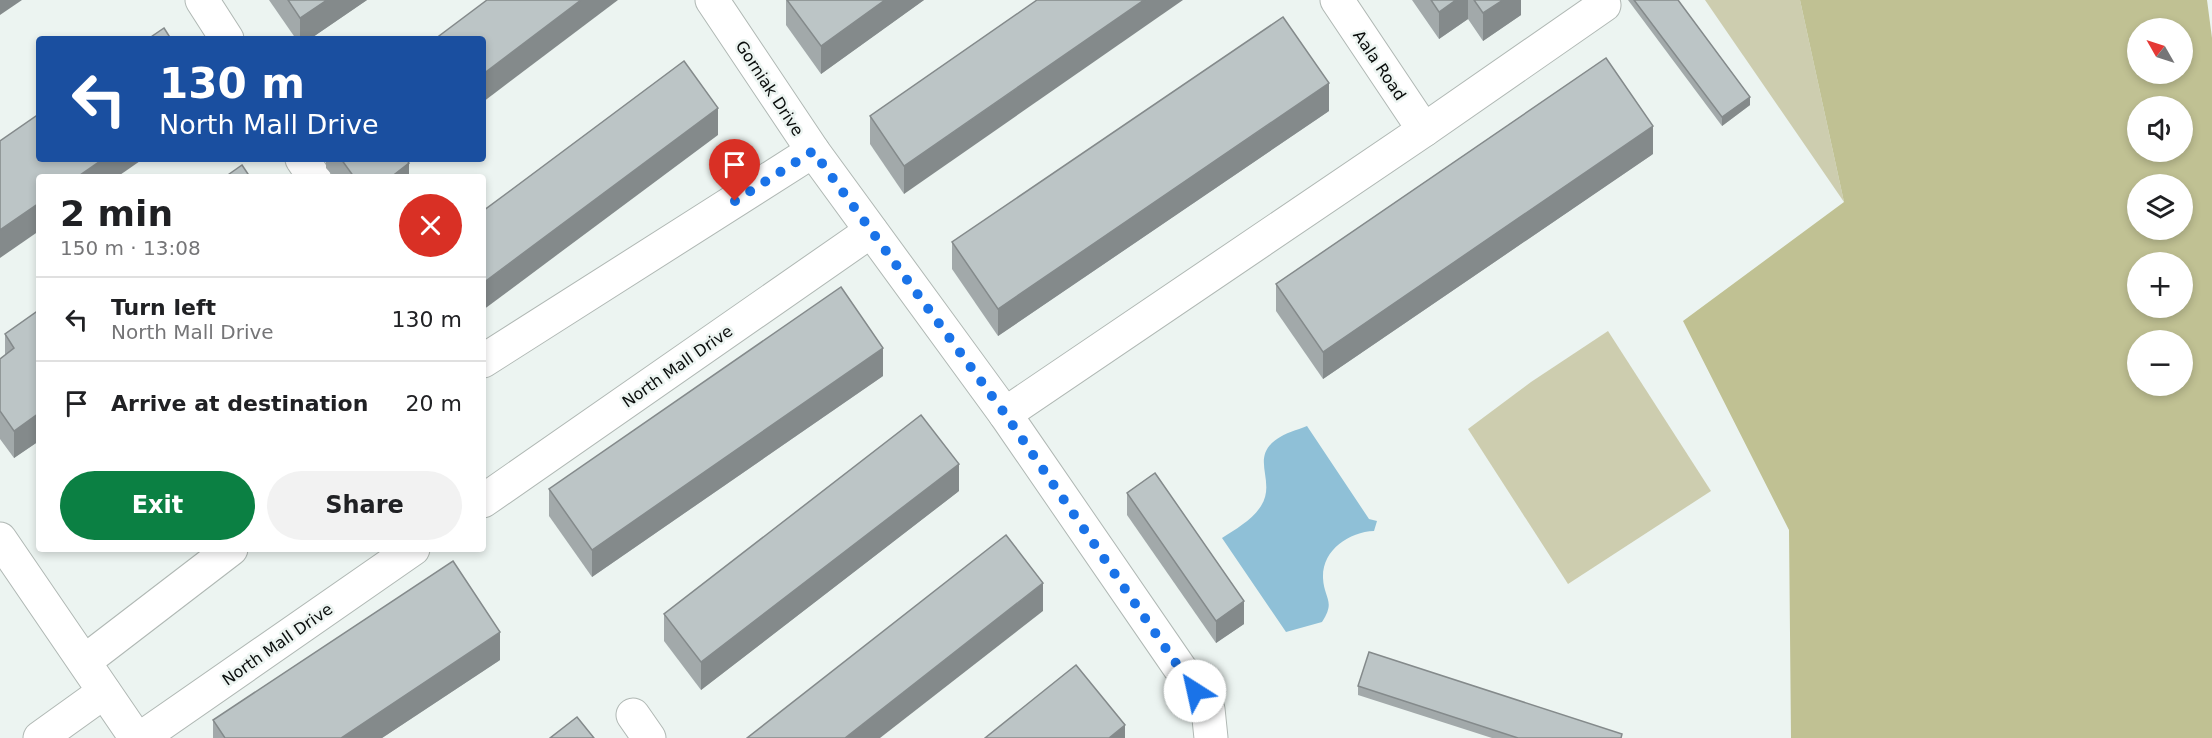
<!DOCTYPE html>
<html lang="en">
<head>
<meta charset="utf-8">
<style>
	:root { --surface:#fff; --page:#f2f2f2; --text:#202124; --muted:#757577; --line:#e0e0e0; --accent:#0b8043 }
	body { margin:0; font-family:"DejaVu Sans",sans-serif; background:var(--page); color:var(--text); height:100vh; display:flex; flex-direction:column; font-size:22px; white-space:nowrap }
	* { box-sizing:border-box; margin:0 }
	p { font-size:20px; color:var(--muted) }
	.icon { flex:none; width:33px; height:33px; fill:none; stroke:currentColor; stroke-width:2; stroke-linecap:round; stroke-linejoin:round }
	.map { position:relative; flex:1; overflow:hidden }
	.details { position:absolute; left:36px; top:174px; width:450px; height:378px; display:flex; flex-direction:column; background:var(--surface); border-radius:6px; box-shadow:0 3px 9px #0003 }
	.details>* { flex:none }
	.guide { position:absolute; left:36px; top:36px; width:450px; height:126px; border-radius:6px; box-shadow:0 3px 9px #0003; background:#1a4fa0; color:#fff; overflow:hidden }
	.needle { width:39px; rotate:309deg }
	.controls { position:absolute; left:2127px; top:18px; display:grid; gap:12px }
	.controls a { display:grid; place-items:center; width:66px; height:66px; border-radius:50%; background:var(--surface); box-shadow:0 3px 9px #0003; font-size:30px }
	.pin { position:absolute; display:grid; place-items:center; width:51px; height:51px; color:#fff; margin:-62px -26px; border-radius:50% 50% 50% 0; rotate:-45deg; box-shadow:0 0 6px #0007 }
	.pin .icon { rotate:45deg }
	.me { position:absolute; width:66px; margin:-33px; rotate:325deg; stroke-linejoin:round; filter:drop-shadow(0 0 4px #0008) }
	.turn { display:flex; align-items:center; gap:21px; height:126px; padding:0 24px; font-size:27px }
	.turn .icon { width:78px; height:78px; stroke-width:2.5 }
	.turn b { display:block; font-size:42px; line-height:51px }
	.round { display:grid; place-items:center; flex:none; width:63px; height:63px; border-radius:32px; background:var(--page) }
	.head { display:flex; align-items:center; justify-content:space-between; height:102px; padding:0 24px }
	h1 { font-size:36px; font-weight:700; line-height:45px }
	.button { display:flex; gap:12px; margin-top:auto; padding:12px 24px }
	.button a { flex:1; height:69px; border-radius:36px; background:var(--accent); color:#fff; font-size:24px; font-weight:700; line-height:69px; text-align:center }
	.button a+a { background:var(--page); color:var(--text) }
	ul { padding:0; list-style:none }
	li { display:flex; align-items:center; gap:18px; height:84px; padding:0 24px; border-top:2px solid var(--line) }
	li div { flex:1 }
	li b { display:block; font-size:22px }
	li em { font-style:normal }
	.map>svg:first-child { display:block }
</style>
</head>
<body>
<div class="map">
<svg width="2212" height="738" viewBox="0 0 2212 738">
	<rect width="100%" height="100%" fill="#ecf4f1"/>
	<g fill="#cdcdaf">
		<polygon points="1705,0 1800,0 1844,202"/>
		<polygon points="1608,331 1711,491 1568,584 1468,429 1531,382"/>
	</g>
	<path fill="#c0c193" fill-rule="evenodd" d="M1800,0H2207L2212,38V738H1791L1789,530L1683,321L1844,202ZM2138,28H2182V74H2138ZM2138,106H2182V152H2138ZM2138,184H2182V230H2138ZM2138,262H2182V308H2138ZM2138,340H2182V386H2138Z"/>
	<path fill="#8fc0d7" d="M1307,426L1369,519L1377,521L1374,531C1349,532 1322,550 1323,578C1324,599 1336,601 1322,622L1286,632L1222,538C1236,529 1252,520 1261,506C1277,481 1249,458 1277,439C1285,433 1297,430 1307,426Z"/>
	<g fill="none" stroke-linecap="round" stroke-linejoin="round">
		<g stroke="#b0b8b4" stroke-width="35">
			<g id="minor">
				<polyline points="202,0 227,39"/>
				<polyline points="712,0 813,151 1005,414 1208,709 1211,738"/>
				<polyline points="1337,0 1424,130"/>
				<polyline points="302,159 314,177"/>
				<polyline points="483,361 813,151"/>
				<polyline points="1005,414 1424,130 1604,5 1601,0"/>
				<polyline points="483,501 871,231"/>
				<polyline points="0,539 136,738"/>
				<polyline points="85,661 231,549"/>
				<polyline points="633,715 649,738"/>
				<polyline points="40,738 104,692"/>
				<polyline points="141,738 413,549"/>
			</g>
		</g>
		<use href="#minor" stroke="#fff" stroke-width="33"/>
	</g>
	<g fill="#a2a9aa">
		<polygon points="269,0 367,0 310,39 296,39"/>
		<polygon points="786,0 924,0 821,74 786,25"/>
		<polygon points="1037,0 904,194 870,144 870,116"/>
		<polygon points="1412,0 1521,0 1521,15 1483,41 1468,19 1439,39"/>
		<polygon points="1628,0 1678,0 1750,105 1722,126"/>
		<polygon points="1329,111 998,336 952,269 952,242"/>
		<polygon points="1653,154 1323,379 1276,311 1276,284"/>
		<polygon points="326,159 408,159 407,160 409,177 334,177 326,168"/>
		<polygon points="39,310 39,441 14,458 0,439 0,359 5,355 5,334"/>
		<polygon points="883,376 592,577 549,516 549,489"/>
		<polygon points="39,459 39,491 37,488 37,461"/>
		<polygon points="959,491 701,690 664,641 664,614"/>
		<polygon points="1127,493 1244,624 1216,643 1127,515"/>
		<polygon points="500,660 382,738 213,738 213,720"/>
		<polygon points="1358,686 1622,738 1492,738 1358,695"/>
	</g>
	<g fill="#848a8b">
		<polygon points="0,0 22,0 0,15"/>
		<polygon points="327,0 367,0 310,39 300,39 300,18"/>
		<polygon points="581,0 618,0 483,102 483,74"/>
		<polygon points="885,0 924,0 821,74 821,46"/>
		<polygon points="1144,0 1183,0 904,194 904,166"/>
		<polygon points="1456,0 1468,0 1468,19 1439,39 1439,12"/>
		<polygon points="1503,0 1521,0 1521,15 1483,41 1483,13"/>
		<polygon points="1329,83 1329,111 998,336 998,309"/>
		<polygon points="1750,97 1750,105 1722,126 1722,117"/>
		<polygon points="718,108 718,135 483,310 483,283"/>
		<polygon points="1653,126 1653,154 1323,379 1323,352"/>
		<polygon points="103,159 143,159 117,177 77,177"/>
		<polygon points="409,163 409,177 391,177"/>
		<polygon points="39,203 39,231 0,258 0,230"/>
		<polygon points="883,348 883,376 592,577 592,550"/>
		<polygon points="39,413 39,441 14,458 14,431"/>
		<polygon points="959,464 959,491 701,690 701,662"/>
		<polygon points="1043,583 1043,611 880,738 845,738"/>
		<polygon points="1244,601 1244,624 1216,643 1216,621"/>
		<polygon points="500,632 500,660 382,738 341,738"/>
		<polygon points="1125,725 1125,738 1109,738"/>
	</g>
	<g fill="#bcc5c6" stroke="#848a8b" stroke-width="1.5">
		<polygon points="288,0 327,0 300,18"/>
		<polygon points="487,0 581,0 483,74 483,39 435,39"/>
		<polygon points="787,0 885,0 821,46"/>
		<polygon points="1037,0 1144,0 904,166 870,116"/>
		<polygon points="1431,0 1456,0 1439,12"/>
		<polygon points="1474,0 1503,0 1483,13"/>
		<polygon points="1634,0 1678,0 1750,97 1722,117"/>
		<polygon points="1283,17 1329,83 998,309 952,242"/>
		<polygon points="164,28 171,39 148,39"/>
		<polygon points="1606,58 1653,126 1323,352 1276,284"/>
		<polygon points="684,61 718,108 483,283 483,211"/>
		<polygon points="39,114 39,159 103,159 77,177 39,177 39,203 0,230 0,141"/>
		<polygon points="341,159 406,159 409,163 391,177 354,177"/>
		<polygon points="242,165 250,177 225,177"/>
		<polygon points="841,287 883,348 592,550 549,489"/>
		<polygon points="39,310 39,413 14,431 0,411 0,359 14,348 5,334"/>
		<polygon points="921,415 959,464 701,662 664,614"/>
		<polygon points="1155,473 1244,601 1216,621 1127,493"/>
		<polygon points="1006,535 1043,583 845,738 747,738"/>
		<polygon points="453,561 500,632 341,738 225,738 213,720"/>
		<polygon points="1369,652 1622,734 1621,738 1518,738 1358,686"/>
		<polygon points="1076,665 1125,725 1109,738 985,738"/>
		<polygon points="577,717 594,738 550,738"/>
	</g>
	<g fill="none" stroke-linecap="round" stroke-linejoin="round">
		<polyline stroke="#1a73e8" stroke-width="10" stroke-dasharray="0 18" points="735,201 813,151 1005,414 1195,691"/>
	</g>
	<g text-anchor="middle" stroke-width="5" stroke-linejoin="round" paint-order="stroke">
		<g font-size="16" fill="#090c0b" stroke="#ecf4f1">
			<text transform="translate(1380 65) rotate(56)" y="6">Aala Road</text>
			<text transform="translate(770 88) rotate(57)" y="6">Gorniak Drive</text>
			<text transform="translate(677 366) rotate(-35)" y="6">North Mall Drive</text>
			<text transform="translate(277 644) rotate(-35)" y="6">North Mall Drive</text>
		</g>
	</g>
</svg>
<div class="controls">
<a><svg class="needle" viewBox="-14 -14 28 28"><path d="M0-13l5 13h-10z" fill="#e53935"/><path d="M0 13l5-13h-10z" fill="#757577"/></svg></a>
<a><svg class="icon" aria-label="sound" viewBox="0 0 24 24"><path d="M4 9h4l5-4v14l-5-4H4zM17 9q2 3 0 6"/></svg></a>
<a><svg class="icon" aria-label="layers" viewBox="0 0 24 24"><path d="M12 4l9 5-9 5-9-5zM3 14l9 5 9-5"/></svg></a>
<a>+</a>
<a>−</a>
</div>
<div class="pin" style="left:735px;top:201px;background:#d93025"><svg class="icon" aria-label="arrive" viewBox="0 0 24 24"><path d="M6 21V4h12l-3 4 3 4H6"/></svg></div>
<svg class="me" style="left:1195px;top:691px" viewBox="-20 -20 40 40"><circle r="19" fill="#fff"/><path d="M0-13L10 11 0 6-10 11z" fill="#1a73e8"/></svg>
<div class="guide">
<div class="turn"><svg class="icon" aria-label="left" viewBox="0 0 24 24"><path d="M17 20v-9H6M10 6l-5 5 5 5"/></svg><div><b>130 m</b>North Mall Drive</div></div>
</div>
<section class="details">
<div class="head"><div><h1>2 min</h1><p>150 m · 13:08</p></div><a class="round" style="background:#d93025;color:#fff"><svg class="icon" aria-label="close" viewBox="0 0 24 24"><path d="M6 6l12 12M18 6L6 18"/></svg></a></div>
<ul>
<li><svg class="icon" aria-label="left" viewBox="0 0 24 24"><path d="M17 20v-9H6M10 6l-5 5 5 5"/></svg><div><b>Turn left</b><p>North Mall Drive</p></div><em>130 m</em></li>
<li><svg class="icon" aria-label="arrive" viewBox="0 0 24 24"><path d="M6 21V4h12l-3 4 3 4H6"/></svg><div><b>Arrive at destination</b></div><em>20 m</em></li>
</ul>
<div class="button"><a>Exit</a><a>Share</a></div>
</section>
</div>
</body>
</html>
